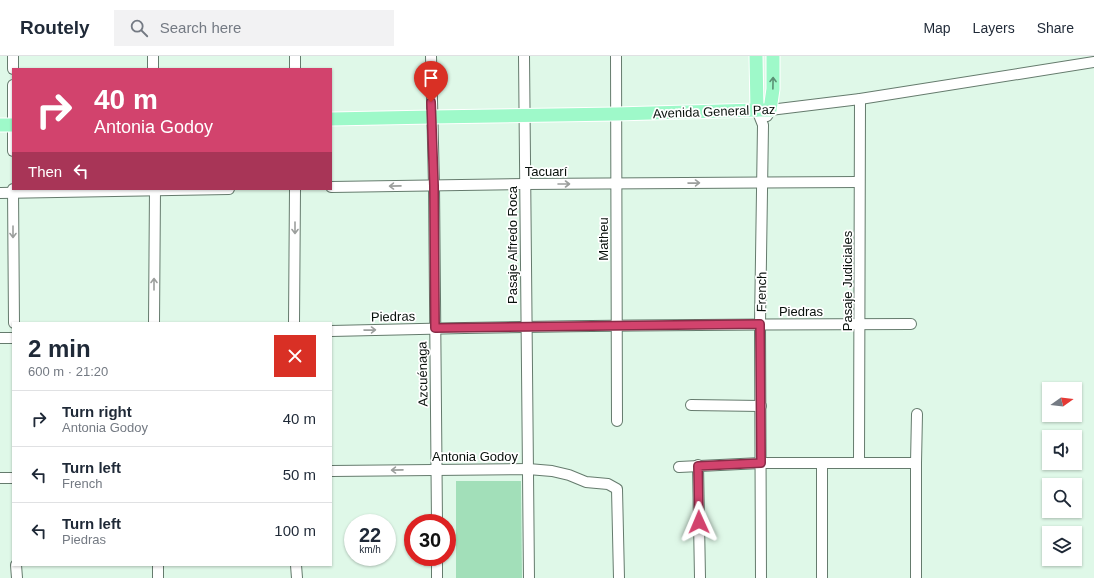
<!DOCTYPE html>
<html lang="en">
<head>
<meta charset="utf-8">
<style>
	:root { --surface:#fff; --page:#f2f2f3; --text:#1f2937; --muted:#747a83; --line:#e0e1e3 }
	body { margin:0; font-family:Helvetica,sans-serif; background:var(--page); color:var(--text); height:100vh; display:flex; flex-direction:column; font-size:15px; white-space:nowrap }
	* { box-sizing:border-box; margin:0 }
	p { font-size:13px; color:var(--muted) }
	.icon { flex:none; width:22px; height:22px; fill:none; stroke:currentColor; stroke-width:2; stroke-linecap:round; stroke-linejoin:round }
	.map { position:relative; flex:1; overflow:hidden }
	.sheet { position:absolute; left:12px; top:266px; width:320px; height:244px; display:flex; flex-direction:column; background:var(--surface); border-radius:0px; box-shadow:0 1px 3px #0004 }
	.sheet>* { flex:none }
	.guide { position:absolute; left:12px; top:12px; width:320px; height:122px; border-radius:0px; box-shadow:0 1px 3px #0004; background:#d2436d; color:#fff; overflow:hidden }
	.needle { width:26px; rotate:76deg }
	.fabs { position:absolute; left:1042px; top:326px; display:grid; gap:8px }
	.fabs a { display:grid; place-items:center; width:40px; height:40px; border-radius:0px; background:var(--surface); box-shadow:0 1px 3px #0004; font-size:20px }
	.speed { position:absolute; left:344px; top:458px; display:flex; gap:8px; font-size:20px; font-weight:700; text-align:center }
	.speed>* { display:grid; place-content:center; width:52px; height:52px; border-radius:50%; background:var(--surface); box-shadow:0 1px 3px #0004; line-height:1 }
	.speed small { font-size:10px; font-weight:400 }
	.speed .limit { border:6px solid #d22; background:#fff; color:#111 }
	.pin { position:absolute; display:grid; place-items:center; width:34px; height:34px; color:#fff; margin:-41px -17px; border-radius:50% 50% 50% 0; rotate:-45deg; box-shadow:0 0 4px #0007 }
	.pin .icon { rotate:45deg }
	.me { position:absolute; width:44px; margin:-22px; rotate:359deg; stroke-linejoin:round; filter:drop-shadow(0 0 3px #0008) }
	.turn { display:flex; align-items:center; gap:14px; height:84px; padding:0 16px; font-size:18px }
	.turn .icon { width:52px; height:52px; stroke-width:2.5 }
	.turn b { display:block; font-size:28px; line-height:34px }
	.then { display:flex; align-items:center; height:38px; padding:0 16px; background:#0003; gap:8px; font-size:15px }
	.round { display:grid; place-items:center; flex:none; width:42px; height:42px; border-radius:0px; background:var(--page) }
	.overview { display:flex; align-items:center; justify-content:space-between; height:68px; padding:0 16px }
	h1 { font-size:24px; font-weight:700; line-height:30px }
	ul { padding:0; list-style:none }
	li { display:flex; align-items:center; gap:12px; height:56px; padding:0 16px; border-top:1px solid var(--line) }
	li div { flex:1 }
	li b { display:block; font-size:15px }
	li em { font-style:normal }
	header { display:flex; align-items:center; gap:24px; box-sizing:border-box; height:56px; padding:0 20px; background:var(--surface); border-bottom:1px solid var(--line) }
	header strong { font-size:19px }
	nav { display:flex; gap:22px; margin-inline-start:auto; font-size:14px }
	.search { width:280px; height:36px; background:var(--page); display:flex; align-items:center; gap:10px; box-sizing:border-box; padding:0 14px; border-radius:0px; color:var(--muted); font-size:15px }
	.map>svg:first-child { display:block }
</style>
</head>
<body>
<header>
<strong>Routely</strong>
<div class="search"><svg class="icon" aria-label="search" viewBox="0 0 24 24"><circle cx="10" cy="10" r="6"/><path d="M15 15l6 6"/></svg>Search here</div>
<nav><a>Map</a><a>Layers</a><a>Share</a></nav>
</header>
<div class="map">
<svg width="1094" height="522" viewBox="0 0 1094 522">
	<rect width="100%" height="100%" fill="#dff8e8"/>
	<polygon fill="#a2dfb9" points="456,425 521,425 522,522 456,522"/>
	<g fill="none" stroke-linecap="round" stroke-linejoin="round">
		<g stroke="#657b6d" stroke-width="12">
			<g id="minor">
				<polyline points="153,0 153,13"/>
				<polyline points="295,0 295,13"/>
				<polyline points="431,0 434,130 437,467"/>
				<polyline points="524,0 529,522"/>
				<polyline points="616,0 617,365"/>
				<polyline points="13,13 13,0"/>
				<polyline points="13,29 13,95"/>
				<polyline points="757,54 763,69 760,268 761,522"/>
				<polyline points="767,60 770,54 860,43 1094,6"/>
				<polyline points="331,131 525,128 859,126"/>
				<polyline points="13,133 14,267"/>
				<polyline points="0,137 229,133"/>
				<polyline points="154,267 155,133"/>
				<polyline points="294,267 295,133"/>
				<path d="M331,275C524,270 718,268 911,268"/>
				<polyline points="0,282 13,282"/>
				<polyline points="691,349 761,350"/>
				<polyline points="859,406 860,43"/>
				<polyline points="822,407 822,522"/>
				<polyline points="698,409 700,522"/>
				<polyline points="679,411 761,407 916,407"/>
				<polyline points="331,415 528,413 552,415 569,419 586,426 608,428 617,433 619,522"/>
				<polyline points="0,422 13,422"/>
				<polyline points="437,501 437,522"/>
				<polyline points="16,509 17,522"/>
				<polyline points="158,509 158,522"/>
				<polyline points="296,509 297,522"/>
				<polyline points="916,522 916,407 917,358"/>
			</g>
		</g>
		<g stroke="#fff" stroke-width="15">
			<g id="major">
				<polyline points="756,0 757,54"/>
				<polyline points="331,63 432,61 616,58 757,54 770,54 773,33 773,0"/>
				<polyline points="0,69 13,69"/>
			</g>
		</g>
		<use href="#minor" stroke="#fff" stroke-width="10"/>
		<use href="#major" stroke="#9ef9c9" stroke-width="13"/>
	</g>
	<defs><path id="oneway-shaft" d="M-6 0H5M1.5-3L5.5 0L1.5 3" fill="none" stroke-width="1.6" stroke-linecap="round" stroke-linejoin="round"/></defs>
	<use stroke="#5a9074" href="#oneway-shaft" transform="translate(773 27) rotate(-89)"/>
	<g stroke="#9c9f9d">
		<use href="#oneway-shaft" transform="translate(694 127) rotate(-1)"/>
		<use href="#oneway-shaft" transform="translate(564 128)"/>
		<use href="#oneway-shaft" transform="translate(395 130) rotate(179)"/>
		<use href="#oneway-shaft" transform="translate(295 172) rotate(90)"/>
		<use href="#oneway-shaft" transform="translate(13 176) rotate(90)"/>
		<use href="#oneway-shaft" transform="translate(154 228) rotate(-90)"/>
		<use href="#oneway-shaft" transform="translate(370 274) rotate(-1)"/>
		<use href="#oneway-shaft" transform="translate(397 414) rotate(179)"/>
	</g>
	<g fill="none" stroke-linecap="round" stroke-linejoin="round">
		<g stroke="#882c47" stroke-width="10">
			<polyline id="route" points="431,46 434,130 435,272 760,268 761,407 698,410 699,466"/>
		</g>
		<use href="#route" stroke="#d2436d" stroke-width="7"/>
	</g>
	<g text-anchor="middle" stroke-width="3.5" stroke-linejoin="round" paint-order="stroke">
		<g font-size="13" fill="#08100b" stroke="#fff">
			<text transform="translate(714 55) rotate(-2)" y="5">Avenida General Paz</text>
			<text x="546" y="120">Tacuarí</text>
			<text transform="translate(603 183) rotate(-90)" y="5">Matheu</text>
			<text transform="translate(512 189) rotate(-90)" y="5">Pasaje Alfredo Roca</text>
			<text transform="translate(847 225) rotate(-90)" y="5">Pasaje Judiciales</text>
			<text transform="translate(761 236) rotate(-89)" y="5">French</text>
			<text x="801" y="260">Piedras</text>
			<text transform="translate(393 260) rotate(-1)" y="5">Piedras</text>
			<text transform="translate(422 318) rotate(-91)" y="5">Azcuénaga</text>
			<text x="475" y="405">Antonia Godoy</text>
		</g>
	</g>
</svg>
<div class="fabs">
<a><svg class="needle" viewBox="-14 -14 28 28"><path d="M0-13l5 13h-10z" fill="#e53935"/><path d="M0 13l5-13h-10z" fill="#747a83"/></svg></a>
<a><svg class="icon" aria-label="sound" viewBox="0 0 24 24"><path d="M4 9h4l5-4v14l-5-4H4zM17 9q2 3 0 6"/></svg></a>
<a><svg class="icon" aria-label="search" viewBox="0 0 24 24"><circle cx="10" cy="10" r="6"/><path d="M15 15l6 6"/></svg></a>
<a><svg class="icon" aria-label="layers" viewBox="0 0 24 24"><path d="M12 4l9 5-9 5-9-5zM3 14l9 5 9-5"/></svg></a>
</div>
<div class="speed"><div>22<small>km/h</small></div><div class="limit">30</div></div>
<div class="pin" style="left:431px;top:46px;background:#d93025"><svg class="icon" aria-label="arrive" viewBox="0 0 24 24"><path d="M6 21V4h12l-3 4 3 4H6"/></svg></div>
<svg class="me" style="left:699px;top:466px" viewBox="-20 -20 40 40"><path d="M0-17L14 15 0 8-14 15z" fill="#d2436d" stroke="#fff" stroke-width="4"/></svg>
<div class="guide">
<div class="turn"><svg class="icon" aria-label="right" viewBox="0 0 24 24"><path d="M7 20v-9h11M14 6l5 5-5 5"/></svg><div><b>40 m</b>Antonia Godoy</div></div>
<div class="then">Then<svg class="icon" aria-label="left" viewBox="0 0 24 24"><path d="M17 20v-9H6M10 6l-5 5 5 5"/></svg></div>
</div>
<section class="sheet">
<div class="overview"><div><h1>2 min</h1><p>600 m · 21:20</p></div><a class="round" style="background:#d93025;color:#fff"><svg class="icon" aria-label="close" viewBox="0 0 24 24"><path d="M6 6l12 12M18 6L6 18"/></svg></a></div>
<ul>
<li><svg class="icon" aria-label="right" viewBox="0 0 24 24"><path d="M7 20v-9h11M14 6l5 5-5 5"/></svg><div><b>Turn right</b><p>Antonia Godoy</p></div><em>40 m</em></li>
<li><svg class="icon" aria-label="left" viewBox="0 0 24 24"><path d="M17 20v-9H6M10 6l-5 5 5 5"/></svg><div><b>Turn left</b><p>French</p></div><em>50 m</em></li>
<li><svg class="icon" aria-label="left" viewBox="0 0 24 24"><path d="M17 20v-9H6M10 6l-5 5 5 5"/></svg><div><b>Turn left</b><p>Piedras</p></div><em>100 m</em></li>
</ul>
</section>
</div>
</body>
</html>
